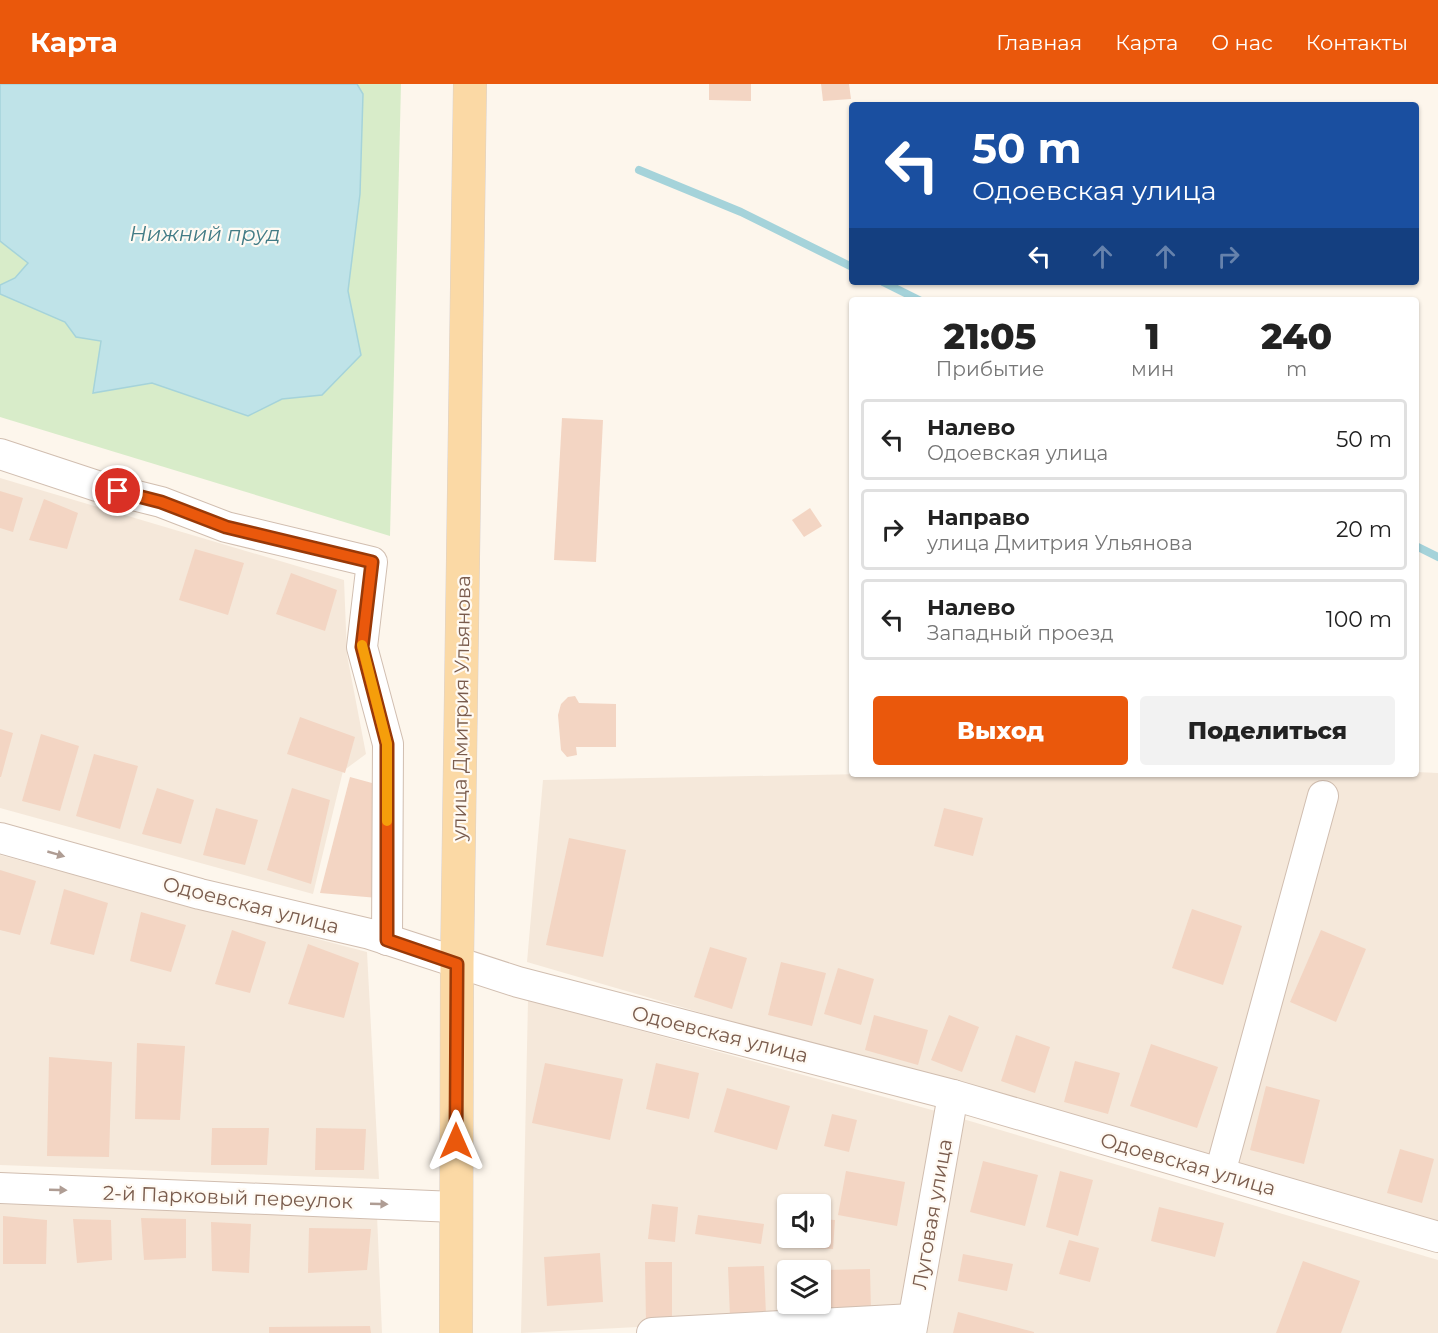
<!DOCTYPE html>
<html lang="ru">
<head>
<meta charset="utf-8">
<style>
	:root { --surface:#fff; --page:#f2f2f2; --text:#222; --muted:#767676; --line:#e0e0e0; --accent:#ea580c }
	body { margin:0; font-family:Montserrat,sans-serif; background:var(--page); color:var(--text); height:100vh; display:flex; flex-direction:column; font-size:22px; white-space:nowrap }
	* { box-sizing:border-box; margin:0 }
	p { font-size:20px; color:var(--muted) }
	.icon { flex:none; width:33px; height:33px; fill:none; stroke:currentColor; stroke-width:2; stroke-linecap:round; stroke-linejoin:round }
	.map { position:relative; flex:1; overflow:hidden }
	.sheet { position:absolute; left:849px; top:213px; width:570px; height:480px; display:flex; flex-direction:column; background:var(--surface); border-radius:6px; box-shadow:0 2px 4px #0004 }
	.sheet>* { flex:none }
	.hud { position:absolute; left:849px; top:18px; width:570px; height:183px; border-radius:6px; box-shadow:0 2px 4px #0004; background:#1a4fa0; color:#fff; overflow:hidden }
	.tools { position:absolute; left:777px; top:1110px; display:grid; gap:12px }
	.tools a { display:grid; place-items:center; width:54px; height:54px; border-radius:6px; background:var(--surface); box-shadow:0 2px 4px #0004; font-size:30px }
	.pin { position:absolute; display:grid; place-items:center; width:51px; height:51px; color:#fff; margin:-26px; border:3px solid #fff; border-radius:50%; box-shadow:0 2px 6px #0007 }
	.me { position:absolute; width:66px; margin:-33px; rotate:0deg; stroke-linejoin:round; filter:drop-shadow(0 0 4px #0008) }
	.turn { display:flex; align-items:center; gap:21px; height:126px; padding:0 24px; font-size:27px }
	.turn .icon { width:78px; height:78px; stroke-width:2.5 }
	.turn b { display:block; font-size:42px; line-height:51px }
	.lanes { display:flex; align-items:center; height:57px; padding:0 24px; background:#0003; justify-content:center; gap:30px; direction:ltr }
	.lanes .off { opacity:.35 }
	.eta { display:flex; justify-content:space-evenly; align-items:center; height:102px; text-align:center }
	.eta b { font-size:36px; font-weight:800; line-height:42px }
	.action { display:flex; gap:12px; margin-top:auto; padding:12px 24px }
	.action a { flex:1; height:69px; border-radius:6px; background:var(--accent); color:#fff; font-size:24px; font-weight:800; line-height:69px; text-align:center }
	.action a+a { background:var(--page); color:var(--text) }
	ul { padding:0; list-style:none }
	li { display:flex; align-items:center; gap:18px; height:81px; margin:0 12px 9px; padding:0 12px; border:3px solid var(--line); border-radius:6px }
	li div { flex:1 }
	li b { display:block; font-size:22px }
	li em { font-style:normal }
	header { display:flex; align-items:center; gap:36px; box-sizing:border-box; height:84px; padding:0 30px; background:var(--accent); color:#fff }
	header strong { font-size:28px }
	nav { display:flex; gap:33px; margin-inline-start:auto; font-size:21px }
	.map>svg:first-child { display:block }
</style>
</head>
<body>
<header>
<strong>Карта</strong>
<nav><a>Главная</a><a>Карта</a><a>О нас</a><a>Контакты</a></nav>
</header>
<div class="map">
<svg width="1438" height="1249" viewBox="0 0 1438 1249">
	<rect width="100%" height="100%" fill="#fdf6ec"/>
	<g fill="#f5e8da" fill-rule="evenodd">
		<polygon points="0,394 344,496 347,571 366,670 343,687 313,810 0,724"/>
		<polygon points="1416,688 1438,689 1438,1144 527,878 543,696 863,690 1416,690"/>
		<polygon points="0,771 367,868 379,1095 0,1081"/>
		<path d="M528,916L943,1029L907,1229L521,1249ZM788,1120H820V1154H788ZM788,1186H820V1220H788Z"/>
		<polygon points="963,1035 1438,1176 1438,1249 927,1249"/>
		<polygon points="0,1120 377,1131 382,1249 0,1249"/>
	</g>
	<polygon fill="#d8ecc9" points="0,0 401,0 390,452 0,333"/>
	<polygon fill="#bfe3e8" stroke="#a5d3da" stroke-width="1.5" points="0,0 357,0 363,10 360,110 348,207 361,271 322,311 282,315 248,332 152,299 93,309 101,257 76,253 65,238 0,210 0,201 15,194 28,179 0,157"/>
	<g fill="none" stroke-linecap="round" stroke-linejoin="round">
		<g stroke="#a5d3da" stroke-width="8">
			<polyline points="639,86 741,128 852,183"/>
			<polyline points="883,198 919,216"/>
			<polyline points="1416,462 1438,473"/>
		</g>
	</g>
	<g fill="#f3d5c3">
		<polygon points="709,0 751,0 751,17 709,16"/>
		<polygon points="821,0 849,0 851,15 823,17"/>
		<polygon points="562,334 603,336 596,478 554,476"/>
		<polygon points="0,407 23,414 13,448 0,444"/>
		<polygon points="44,415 78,429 67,465 29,456"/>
		<polygon points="810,424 822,442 804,453 792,436"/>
		<polygon points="195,465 244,479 228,531 179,516"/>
		<polygon points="291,489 337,506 325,547 276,530"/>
		<polygon points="575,612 579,619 616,620 616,663 576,663 577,671 567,673 561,666 558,631 561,620 568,613"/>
		<polygon points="300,633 355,653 345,689 287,670"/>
		<polygon points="0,645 13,649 1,693 0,693"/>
		<polygon points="41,650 79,662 60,727 22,717"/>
		<polygon points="94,670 138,682 120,745 76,732"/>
		<polygon points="350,693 383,702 378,814 320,809"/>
		<polygon points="157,704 194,716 181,760 142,750"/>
		<polygon points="292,704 330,716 311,800 267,786"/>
		<polygon points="216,724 258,736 245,781 203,771"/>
		<polygon points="944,724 983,734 973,772 934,762"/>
		<polygon points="569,754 626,766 603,873 546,861"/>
		<polygon points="0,786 36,797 20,851 0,846"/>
		<polygon points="64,805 108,819 94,871 50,860"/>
		<polygon points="1192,825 1242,842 1223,901 1172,884"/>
		<polygon points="141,828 186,841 171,888 130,877"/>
		<polygon points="232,846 266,858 250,909 215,900"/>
		<polygon points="1321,846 1366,865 1336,938 1290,918"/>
		<polygon points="308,860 359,879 344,934 288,920"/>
		<polygon points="710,863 747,874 732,925 694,913"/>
		<polygon points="781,878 826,889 812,942 768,931"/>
		<polygon points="838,884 874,895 861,941 824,930"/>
		<polygon points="874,931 928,946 918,981 865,966"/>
		<polygon points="949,931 979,943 962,988 931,976"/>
		<polygon points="1016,951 1050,963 1035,1009 1001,997"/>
		<polygon points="137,959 185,962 180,1036 135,1035"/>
		<polygon points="1151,960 1218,983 1197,1044 1130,1022"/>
		<polygon points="49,973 112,978 109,1073 47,1072"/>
		<polygon points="1075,977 1120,989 1108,1030 1064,1018"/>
		<polygon points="545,979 623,995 610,1056 532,1039"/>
		<polygon points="656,979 699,989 689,1035 646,1025"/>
		<polygon points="1266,1002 1320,1016 1304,1080 1250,1066"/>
		<polygon points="727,1004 790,1022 777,1066 714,1048"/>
		<polygon points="832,1030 857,1036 849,1068 824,1062"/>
		<polygon points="212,1044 269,1044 267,1081 211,1081"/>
		<polygon points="316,1044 366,1045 364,1086 315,1086"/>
		<polygon points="1400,1065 1434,1075 1422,1119 1387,1109"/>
		<polygon points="983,1077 1038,1091 1025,1142 970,1128"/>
		<polygon points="846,1087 905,1098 897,1142 838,1131"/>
		<polygon points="1060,1087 1093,1096 1078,1152 1046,1143"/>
		<polygon points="652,1120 678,1123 675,1158 648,1155"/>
		<polygon points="1159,1123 1224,1139 1215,1173 1151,1157"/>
		<polygon points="698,1131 764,1140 761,1160 695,1150"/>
		<polygon points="3,1132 47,1136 46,1180 3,1180"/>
		<polygon points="785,1133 788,1133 788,1154 820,1154 820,1135 835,1136 833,1165 783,1163"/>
		<polygon points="141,1134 186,1135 186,1174 144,1176"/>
		<polygon points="73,1135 111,1136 112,1176 77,1179"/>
		<polygon points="211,1138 251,1140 249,1189 212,1187"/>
		<polygon points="309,1144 371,1145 367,1186 308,1189"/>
		<polygon points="1069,1156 1099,1164 1090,1198 1059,1190"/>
		<polygon points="600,1169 603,1218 547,1222 544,1173"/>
		<polygon points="963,1170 1013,1180 1007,1207 958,1197"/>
		<polygon points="1303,1177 1360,1197 1341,1249 1276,1249"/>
		<polygon points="645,1178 672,1178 672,1238 646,1239"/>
		<polygon points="764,1182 766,1231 730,1233 728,1183"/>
		<polygon points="870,1185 871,1227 827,1228 825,1186"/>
		<polygon points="785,1196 788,1196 788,1214 786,1214"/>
		<polygon points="786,1220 812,1220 813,1228 787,1229"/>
		<polygon points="958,1228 1034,1248 1034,1249 953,1249"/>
		<polygon points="370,1242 371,1249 269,1249 269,1243"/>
	</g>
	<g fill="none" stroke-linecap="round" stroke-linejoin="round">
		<g stroke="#d1beb0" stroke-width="32">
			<g id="minor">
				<polyline points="0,370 97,402 161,418 226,443 372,478 362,563 388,660 387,856"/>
				<polyline points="0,754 200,810 370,850 518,898 953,1011 1438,1153"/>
				<polyline points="1220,1089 1323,712"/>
				<polyline points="0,1104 455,1123"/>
				<polyline points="652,1249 913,1235"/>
				<polyline points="911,1249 953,1011"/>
			</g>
		</g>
		<g stroke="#dad1cd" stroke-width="34">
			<polyline id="major" points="456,1249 457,880 470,0"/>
		</g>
		<use href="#minor" stroke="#fff" stroke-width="30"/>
		<use href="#major" stroke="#fbd9a5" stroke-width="33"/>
	</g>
	<defs><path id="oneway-solid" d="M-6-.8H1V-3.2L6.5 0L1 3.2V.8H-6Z" transform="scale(1.5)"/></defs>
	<g fill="#af9d94">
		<use href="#oneway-solid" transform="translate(56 770) rotate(16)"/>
		<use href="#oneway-solid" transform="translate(58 1106) rotate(2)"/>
		<use href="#oneway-solid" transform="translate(379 1120) rotate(2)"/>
	</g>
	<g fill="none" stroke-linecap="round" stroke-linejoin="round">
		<g stroke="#983908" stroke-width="15">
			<polyline id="route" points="118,407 161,418 226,443 372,478 362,563 387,660 387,856 457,880 456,1057"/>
		</g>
		<use href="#route" stroke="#ea580c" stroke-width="10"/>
		<polyline stroke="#f59e0b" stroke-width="10" points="362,561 387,660 387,737"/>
	</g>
	<g text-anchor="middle" stroke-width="4.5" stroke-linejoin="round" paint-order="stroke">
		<g font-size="20" fill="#7a5c4d" stroke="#fffaf3">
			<text transform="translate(461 624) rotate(-89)" y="7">улица Дмитрия Ульянова</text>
			<text transform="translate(251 821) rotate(14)" y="7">Одоевская улица</text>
			<text transform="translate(720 950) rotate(14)" y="7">Одоевская улица</text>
			<text transform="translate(1188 1080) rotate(16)" y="7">Одоевская улица</text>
			<text transform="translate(228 1113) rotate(2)" y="7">2-й Парковый переулок</text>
			<text transform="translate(932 1130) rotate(-80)" y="7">Луговая улица</text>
		</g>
		<g font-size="21" font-style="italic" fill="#437c86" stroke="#fffaf3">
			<text x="205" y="157">Нижний пруд</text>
		</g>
	</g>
</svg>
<div class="tools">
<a><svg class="icon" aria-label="sound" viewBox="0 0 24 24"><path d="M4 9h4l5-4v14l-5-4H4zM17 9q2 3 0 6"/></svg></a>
<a><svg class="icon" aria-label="layers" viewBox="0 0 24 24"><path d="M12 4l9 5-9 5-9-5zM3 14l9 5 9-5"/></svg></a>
</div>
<div class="pin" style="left:118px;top:407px;background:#d93025"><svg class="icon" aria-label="arrive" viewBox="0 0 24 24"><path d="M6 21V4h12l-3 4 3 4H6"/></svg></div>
<svg class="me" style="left:456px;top:1057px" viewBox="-20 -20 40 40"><path d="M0-17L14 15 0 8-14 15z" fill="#ea580c" stroke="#fff" stroke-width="4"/></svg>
<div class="hud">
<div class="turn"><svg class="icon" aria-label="left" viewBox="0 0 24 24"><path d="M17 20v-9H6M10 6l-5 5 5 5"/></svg><div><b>50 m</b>Одоевская улица</div></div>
<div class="lanes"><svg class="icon" aria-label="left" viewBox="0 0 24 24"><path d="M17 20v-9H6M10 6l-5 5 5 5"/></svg><svg class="icon off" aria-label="ahead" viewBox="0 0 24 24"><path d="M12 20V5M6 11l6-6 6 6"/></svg><svg class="icon off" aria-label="ahead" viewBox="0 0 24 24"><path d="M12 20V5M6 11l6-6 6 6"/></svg><svg class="icon off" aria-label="right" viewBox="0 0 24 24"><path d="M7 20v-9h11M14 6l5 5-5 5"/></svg></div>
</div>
<section class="sheet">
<div class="eta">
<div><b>21:05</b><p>Прибытие</p></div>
<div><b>1</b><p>мин</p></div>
<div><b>240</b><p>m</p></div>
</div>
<ul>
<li><svg class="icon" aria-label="left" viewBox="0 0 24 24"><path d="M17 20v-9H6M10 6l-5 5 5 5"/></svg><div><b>Налево</b><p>Одоевская улица</p></div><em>50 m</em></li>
<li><svg class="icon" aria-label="right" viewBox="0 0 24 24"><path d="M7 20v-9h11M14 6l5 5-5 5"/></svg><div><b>Направо</b><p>улица Дмитрия Ульянова</p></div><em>20 m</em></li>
<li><svg class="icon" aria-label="left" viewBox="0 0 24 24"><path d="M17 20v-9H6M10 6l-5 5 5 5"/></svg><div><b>Налево</b><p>Западный проезд</p></div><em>100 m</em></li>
</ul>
<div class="action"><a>Выход</a><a>Поделиться</a></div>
</section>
</div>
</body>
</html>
